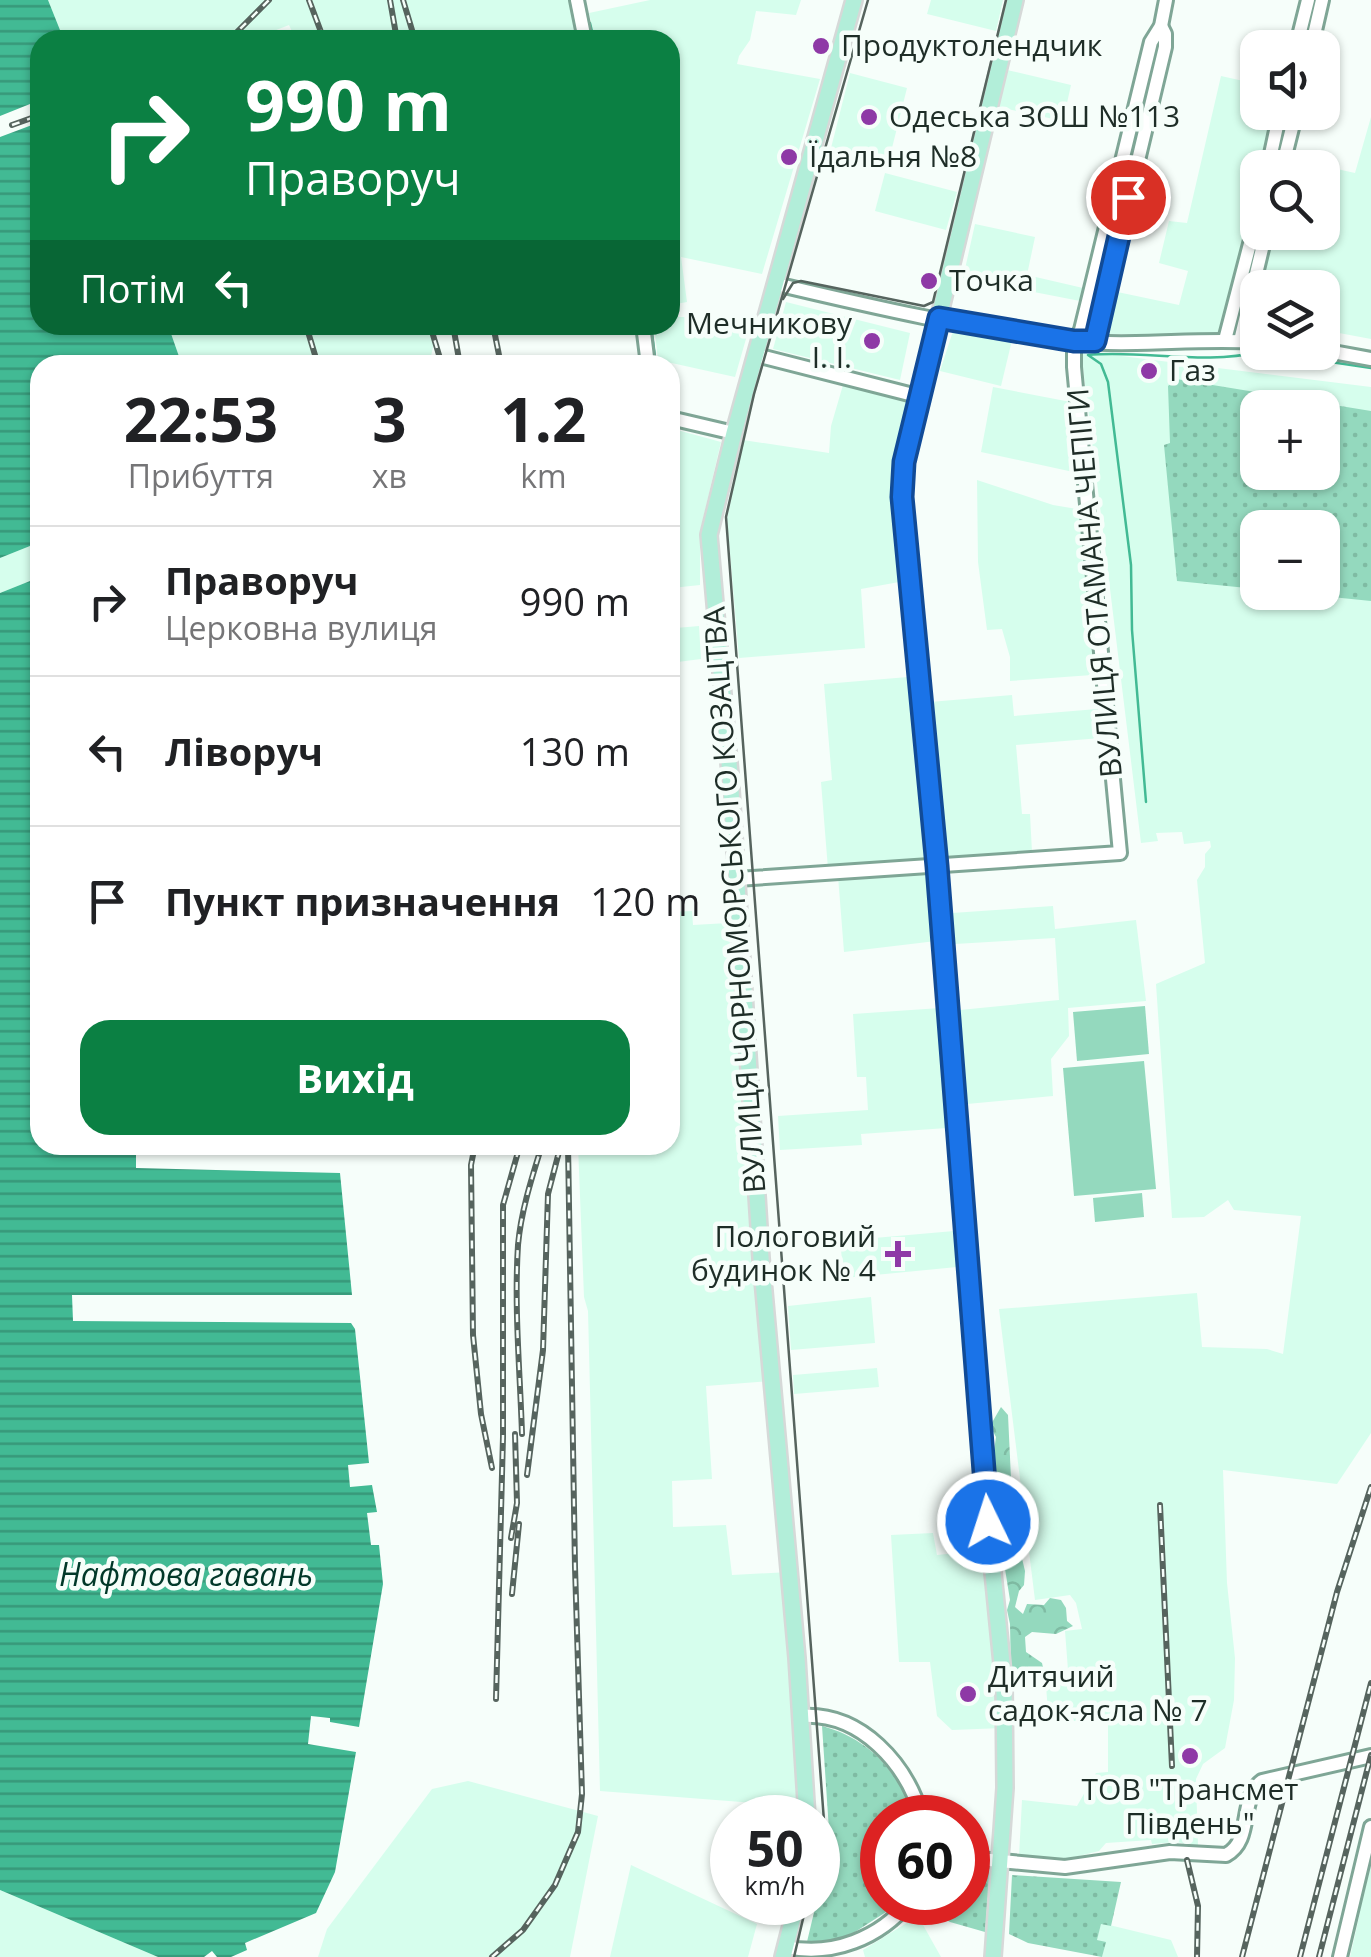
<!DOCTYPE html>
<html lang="uk">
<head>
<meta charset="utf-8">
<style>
	:root { --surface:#fff; --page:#f6f6f6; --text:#202124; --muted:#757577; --line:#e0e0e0; --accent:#0b8043 }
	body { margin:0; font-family:"Open Sans",sans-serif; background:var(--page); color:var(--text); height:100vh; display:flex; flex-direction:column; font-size:38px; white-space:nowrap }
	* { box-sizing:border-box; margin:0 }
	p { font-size:32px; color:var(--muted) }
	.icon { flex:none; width:55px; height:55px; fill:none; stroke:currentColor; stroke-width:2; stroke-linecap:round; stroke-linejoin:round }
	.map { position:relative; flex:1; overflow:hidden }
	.details { position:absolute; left:30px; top:355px; width:650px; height:800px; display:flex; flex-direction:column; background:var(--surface); border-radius:30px; box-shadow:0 2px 8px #0004 }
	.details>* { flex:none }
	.top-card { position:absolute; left:30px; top:30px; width:650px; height:305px; border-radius:30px; box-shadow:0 2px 8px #0004; background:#0b8043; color:#fff; overflow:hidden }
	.tools { position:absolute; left:1240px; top:30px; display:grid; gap:20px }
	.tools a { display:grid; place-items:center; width:100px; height:100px; border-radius:20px; background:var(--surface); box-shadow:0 2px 8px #0004; font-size:50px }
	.speed { position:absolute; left:710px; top:1795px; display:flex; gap:20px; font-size:50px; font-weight:700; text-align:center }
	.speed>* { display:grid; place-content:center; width:130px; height:130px; border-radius:50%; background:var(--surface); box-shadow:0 2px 8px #0004; line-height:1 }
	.speed small { font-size:25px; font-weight:400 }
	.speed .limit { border:15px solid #d22; background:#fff; color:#111 }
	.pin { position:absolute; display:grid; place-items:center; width:85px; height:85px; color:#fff; margin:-42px; border:5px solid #fff; border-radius:50%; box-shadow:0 2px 10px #0007 }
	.me { position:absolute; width:110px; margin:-55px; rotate:356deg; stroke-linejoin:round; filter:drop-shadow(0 0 8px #0008) }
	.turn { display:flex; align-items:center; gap:35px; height:210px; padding:0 50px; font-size:45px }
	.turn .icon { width:130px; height:130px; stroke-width:2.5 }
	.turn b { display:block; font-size:70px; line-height:85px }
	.then { display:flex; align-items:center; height:95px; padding:0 50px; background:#0003; gap:20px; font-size:38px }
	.eta { display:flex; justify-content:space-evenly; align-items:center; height:170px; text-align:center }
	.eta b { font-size:60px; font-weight:700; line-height:70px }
	.primary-button { display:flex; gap:20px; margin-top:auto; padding:20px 50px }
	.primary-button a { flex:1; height:115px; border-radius:30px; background:var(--accent); color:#fff; font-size:40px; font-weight:700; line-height:115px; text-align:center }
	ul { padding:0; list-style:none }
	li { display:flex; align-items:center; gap:30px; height:150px; padding:0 50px; border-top:2px solid var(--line) }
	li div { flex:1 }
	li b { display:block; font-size:38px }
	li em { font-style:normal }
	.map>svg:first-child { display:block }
</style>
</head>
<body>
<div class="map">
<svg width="1371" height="1957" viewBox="0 0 1371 1957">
	<defs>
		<pattern id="grass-dots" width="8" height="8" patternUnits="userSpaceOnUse" patternTransform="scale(2.5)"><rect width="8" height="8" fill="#94d9be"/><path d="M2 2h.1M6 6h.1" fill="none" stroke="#7fbba3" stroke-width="1.8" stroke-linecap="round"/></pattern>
		<pattern id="forest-crowns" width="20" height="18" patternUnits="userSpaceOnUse" patternTransform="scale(2.5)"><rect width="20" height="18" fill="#94d9be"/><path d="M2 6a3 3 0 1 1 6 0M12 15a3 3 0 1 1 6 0" fill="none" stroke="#7fbba3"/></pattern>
		<pattern id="water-rules" width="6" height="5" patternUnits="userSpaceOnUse" patternTransform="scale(2.5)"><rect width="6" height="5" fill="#42ba94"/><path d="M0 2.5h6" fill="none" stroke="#379879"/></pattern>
	</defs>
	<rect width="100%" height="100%" fill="#f6fefa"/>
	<g fill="#d6feed" fill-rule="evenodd">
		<polygon points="48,0 572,0 580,40 296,40 289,25 251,40 64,40"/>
		<polygon points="650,0 801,0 796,15 756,11 750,40 739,56 737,64 820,79 762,274 681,257 687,302 670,305 670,40 595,40 589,13"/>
		<polygon points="931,0 1003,0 996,31 927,14"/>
		<polygon points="1007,70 1071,85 1063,121 998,107"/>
		<polygon points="850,73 907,88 888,164 831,148"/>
		<polygon points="1221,76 1257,84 1258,112 1276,113 1264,167 1258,168 1257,198 1227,335 1103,334 1108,290 1179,305 1188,271 1159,263 1169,221 1187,223"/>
		<polygon points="1371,117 1371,339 1323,330 1322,288 1258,288 1257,317 1242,314 1261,233 1322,232 1322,168 1276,167 1279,156 1355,173"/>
		<polygon points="885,173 957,192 946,230 875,211"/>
		<polygon points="975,224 1035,237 1027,275 1083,288 1080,301 963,278"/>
		<polygon points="786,302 910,333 900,380 773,349"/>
		<polygon points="670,317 684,317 748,332 735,377 658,360 654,325 670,325"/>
		<polygon points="168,325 438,325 429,365 182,365"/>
		<polygon points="954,328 1013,336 1001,386 940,371"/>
		<path d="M1081,351L1371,387V1433L1337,1484L1223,1470L1227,1583L1235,1658L1234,1700L1225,1748L1203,1764L1196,1779L1198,1846L1176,1842L1152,1844L1151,1840L1106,1843L1099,1851L1059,1861L1019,1856L1022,1800L1077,1806L1096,1773L1108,1772V1721H1073L1071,1713H1048L1046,1685L1069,1683L1065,1631L1082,1629L1076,1603L1070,1595L1035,1600L999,1309L1197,1293L1202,1347L1267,1349L1283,1354L1301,1216L1234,1210L1228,1200L1204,1217L1172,1218L1156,984L1205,963L1197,880L1205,867V854L1211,847L1210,841L1184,844L1182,832L1156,833L1158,841L1141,843ZM1258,408H1322V472H1258ZM1258,528H1322V592H1258Z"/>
		<polygon points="843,385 911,403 894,482 899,582 861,589 865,648 739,658 727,519 743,440 829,453 831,426"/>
		<polygon points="993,387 1076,403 1087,475 981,452"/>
		<polygon points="670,428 721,442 700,532 700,585 672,588 676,628 699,626 701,659 670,663"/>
		<polygon points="977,480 1053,505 1089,511 1106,674 1010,681 1010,657 1002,629 987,630 978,562"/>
		<polygon points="40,542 40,577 0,593 0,558"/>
		<polygon points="920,676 930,863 828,869 821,782 832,780 824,684"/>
		<polygon points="1012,695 1014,716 1109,708 1113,737 1016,745 1022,814 1030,814 1032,852 948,858 930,702"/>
		<polygon points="929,869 936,941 844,952 838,876"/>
		<polygon points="1053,906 1055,929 1136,920 1146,1001 1068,1008 1069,1036 1051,1059 1053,1096 967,1104 960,1010 1059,1000 1055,938 955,944 952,913"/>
		<polygon points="692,911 693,925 728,923 772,1381 706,1386 712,1479 672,1481 673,1527 726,1525 732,1575 789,1572 804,1807 600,1791 588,1311 584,1297 578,1145 670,1145 670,912"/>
		<polygon points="940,1008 947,1128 861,1134 862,1145 780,1150 778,1116 868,1110 866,1077 857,1077 853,1014"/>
		<polygon points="954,1231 957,1267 844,1278 840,1241"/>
		<polygon points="871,1297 875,1343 791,1350 788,1306"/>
		<polygon points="877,1368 879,1387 794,1394 793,1375"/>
		<polygon points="933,1533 937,1555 987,1550 1003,1728 952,1730 937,1716 930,1662 899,1662 891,1535"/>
		<polygon points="468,1781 598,1816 570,1957 318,1957 327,1929 432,1789"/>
		<polygon points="1371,1841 1371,1957 1350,1957 1359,1917"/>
		<polygon points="631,1865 757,1924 748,1957 610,1957"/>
		<polygon points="0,1890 158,1957 0,1957"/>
		<polygon points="918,1916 941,1957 865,1957 863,1950"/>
		<polygon points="1101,1923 1171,1940 1178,1957 1102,1957 1105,1943 1097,1940"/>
	</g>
	<g fill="url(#grass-dots)" fill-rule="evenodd">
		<path d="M1176,379L1371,411V601L1292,593L1322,592V528H1258L1257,589L1177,581L1164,445L1170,443L1168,386ZM1258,408H1322V472H1258Z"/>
		<path d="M822,1726C868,1738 900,1772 914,1817L882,1818V1902L900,1903L841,1941L806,1946L830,1845Z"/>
		<polygon points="968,1865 985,1867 990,1872 985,1932 950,1922 922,1907 924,1903 968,1902"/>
		<polygon points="1012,1875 1121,1882 1111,1926 1101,1924 1097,1940 1106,1942 1102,1957 1028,1943 1009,1934"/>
	</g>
	<polygon fill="url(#forest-crowns)" points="1001,1407 1008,1415 1013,1521 1025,1571 1024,1585 1019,1591 1015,1607 1023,1614 1027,1604 1044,1605 1050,1598 1061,1600 1066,1608 1067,1621 1073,1626 1056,1634 1032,1632 1025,1637 1026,1652 1042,1663 1044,1672 1037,1681 1019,1679 1011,1675 1010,1624 1007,1610 1010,1600 1005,1569 1005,1516 996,1492 998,1481 993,1458 996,1437 990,1426"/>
	<g fill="#94d9be">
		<polygon points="1145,1006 1149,1054 1077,1061 1073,1012"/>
		<polygon points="1144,1061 1156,1189 1074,1196 1063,1068"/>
		<polygon points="1142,1193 1144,1217 1095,1222 1093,1198"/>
	</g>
	<g fill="url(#water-rules)">
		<polygon points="0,0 48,0 64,40 40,40 40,100 0,116"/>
		<polygon points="40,122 40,325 168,325 182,365 40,365 40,542 0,558 0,137"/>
		<polygon points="40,577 40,1145 339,1145 338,1155 136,1150 136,1168 340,1173 352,1295 72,1295 73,1321 351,1323 355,1329 369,1463 348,1465 350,1487 372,1485 377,1512 367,1513 371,1545 379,1545 383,1584 359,1727 330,1722 330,1718 311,1716 308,1744 356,1752 335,1872 316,1913 245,1943 247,1950 231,1957 217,1957 212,1951 204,1957 158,1957 0,1890 0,593"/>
	</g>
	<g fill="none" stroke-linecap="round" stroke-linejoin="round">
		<g stroke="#42ba94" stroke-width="2.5">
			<polyline points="590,23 594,40"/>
			<polyline points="651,325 656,365"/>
			<polyline points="1264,352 1371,368"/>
			<path d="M1146,802L1132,630L1131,565L1108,382L1101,364L1088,355C1142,350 1207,365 1258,352"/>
		</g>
		<g stroke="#7fa696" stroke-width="18">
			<g id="minor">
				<polyline points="577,0 585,40"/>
				<polyline points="1296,48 1308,0"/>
				<polyline points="1311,48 1322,0"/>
				<polyline points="1268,168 1280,112"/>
				<polyline points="1282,168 1296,112"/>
				<path d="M776,284C869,306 977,331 1072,341C1133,347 1196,338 1258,342"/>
				<polyline points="643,325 648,365"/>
				<polyline points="1225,340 1258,213"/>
				<polyline points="1095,341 1165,47 1165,34 1161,26"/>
				<polyline points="1240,341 1266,232"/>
				<polyline points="1322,350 1371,359"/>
				<polyline points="756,355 921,397"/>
				<polyline points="670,418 734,433"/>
				<polyline points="737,879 1120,853 1074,367 1074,341 1081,330 1151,42 1161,26 1166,0"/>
				<path d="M801,1716C861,1712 907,1764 922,1818"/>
				<path d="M968,1858L1065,1867L1170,1852L1226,1855C1254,1840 1238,1799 1262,1781L1371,1756"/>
				<path d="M786,1947C832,1957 880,1938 909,1902"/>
				<polyline points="1340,1957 1371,1827"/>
			</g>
		</g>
		<g stroke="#d6d9d8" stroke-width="20">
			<g id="major">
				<polyline points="807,1818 797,1658 761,1258 730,774 709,535 734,433 854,0"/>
				<polyline points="783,1957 797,1902"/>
				<polyline points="993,1957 1005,1788 1004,1684 988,1522 928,761 902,497 904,463 1015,0"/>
			</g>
		</g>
		<use href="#minor" stroke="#fff" stroke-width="12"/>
		<use href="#major" stroke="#b2eed9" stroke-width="15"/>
		<g stroke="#56645e" stroke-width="2.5">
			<polyline points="783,299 793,283 801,281 924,306 933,302 1006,0"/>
			<polyline points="818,1882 825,1847 824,1821 726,517 754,394 868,0"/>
			<polyline points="794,1957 807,1902"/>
		</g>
		<g stroke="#56645e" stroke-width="6">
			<g id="rail">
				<polyline points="309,0 324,40"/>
				<polyline points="390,0 397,40"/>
				<polyline points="403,0 415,40"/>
				<polyline points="229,40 269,0"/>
				<polyline points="12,125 40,115"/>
				<polyline points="306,325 318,365"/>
				<polyline points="430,325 442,365"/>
				<polyline points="453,325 460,365"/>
				<polyline points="493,325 501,365"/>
				<polyline points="475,1145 471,1165 473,1335 481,1414 492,1468"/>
				<path d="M522,1434C520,1371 514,1308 518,1245C521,1211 532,1177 542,1145"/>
				<polyline points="527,1475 543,1350 548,1194 560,1148"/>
				<polyline points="1160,1505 1172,1766"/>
				<polyline points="511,1538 517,1503 515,1434"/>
				<polyline points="512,1594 519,1524"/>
				<polyline points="496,1699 503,1437 503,1205 520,1145"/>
				<polyline points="1187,1860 1198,1906 1197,1957"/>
				<polyline points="492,1957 523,1930 555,1885 578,1832 582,1794 575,1567 568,1145"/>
				<polyline points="1242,1957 1337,1592 1371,1487"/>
				<polyline points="1300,1957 1371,1683"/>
				<polyline points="1319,1957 1371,1755"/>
			</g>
		</g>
		<use href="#rail" stroke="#f6fefa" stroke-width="2.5" stroke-dasharray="8" stroke-linecap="butt"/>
	</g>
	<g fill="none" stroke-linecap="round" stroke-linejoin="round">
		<g stroke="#114b97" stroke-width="25">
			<polyline id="route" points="988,1522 937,866 902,497 904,462 939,318 1074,341 1095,341 1128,197"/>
		</g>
		<use href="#route" stroke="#1a73e8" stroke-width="18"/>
	</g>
	<g fill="#8e39a6" stroke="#f6fefa" stroke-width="4">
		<circle cx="821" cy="46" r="10"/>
		<circle cx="869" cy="117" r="10"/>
		<circle cx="789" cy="157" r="10"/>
		<circle cx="929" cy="281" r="10"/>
		<circle cx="872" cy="341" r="10"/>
		<circle cx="1149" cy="371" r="10"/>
		<path d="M893 1239h10v10h10v10h-10v10h-10v-10h-10v-10h10z"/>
		<circle cx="968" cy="1694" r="10"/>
		<circle cx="1190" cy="1756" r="10"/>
	</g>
	<g text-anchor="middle" stroke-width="9" stroke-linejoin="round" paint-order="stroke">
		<g font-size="30" fill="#1e2d27" stroke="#f6fefa" text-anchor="start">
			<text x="841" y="56">Продуктолендчик</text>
			<text x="889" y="127">Одеська ЗОШ №113</text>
			<text x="809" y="167">Їдальня №8</text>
			<text x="949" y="291">Точка</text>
			<text x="852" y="334" text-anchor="end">Мечникову<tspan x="852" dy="34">І. І.</tspan></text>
			<text x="1169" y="381">Газ</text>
			<text x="876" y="1247" text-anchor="end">Пологовий<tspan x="876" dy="34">будинок № 4</tspan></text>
			<text x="988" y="1687">Дитячий<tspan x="988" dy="34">садок-ясла № 7</tspan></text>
			<text x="1190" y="1800" text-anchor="middle">ТОВ "Трансмет<tspan x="1190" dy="34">Південь"</tspan></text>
		</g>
		<g font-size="30" fill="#1e2d27" stroke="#f6fefa">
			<text transform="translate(1095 583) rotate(-95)" y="10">ВУЛИЦЯ ОТАМАНА ЧЕПІГИ</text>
			<text transform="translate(735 900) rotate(-94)" y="10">ВУЛИЦЯ ЧОРНОМОРСЬКОГО КОЗАЦТВА</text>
		</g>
		<g font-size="32" font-style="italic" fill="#013829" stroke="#f6fefa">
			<text x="186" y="1586">Нафтова гавань</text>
		</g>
	</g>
</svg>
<div class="tools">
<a><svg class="icon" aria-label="sound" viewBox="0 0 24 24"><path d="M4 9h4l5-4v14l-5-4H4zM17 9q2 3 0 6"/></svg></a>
<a><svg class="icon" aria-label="search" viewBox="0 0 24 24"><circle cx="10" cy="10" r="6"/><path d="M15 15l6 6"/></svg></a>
<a><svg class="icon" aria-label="layers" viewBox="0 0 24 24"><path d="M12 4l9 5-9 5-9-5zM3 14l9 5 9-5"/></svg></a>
<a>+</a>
<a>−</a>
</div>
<div class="speed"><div>50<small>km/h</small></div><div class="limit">60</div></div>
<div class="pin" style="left:1128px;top:197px;background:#d93025"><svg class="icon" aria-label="arrive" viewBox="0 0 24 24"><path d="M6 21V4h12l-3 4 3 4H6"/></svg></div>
<svg class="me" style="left:988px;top:1522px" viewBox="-20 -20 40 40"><circle r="17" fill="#1a73e8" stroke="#fff" stroke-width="3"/><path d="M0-11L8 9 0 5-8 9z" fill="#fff"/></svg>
<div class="top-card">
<div class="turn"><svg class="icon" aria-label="right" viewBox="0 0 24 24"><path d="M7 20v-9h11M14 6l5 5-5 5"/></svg><div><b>990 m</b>Праворуч</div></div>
<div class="then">Потім<svg class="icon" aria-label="left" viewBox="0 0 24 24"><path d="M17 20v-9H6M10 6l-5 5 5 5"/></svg></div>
</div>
<section class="details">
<div class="eta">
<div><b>22:53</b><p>Прибуття</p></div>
<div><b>3</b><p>хв</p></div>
<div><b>1.2</b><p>km</p></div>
</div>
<ul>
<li><svg class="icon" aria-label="right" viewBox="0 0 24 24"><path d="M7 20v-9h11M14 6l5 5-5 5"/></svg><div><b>Праворуч</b><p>Церковна вулиця</p></div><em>990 m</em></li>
<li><svg class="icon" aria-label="left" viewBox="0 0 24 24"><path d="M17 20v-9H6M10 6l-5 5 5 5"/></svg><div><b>Ліворуч</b></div><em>130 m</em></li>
<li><svg class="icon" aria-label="arrive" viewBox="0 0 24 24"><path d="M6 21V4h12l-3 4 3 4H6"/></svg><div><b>Пункт призначення</b></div><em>120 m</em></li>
</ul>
<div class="primary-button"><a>Вихід</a></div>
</section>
</div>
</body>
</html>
